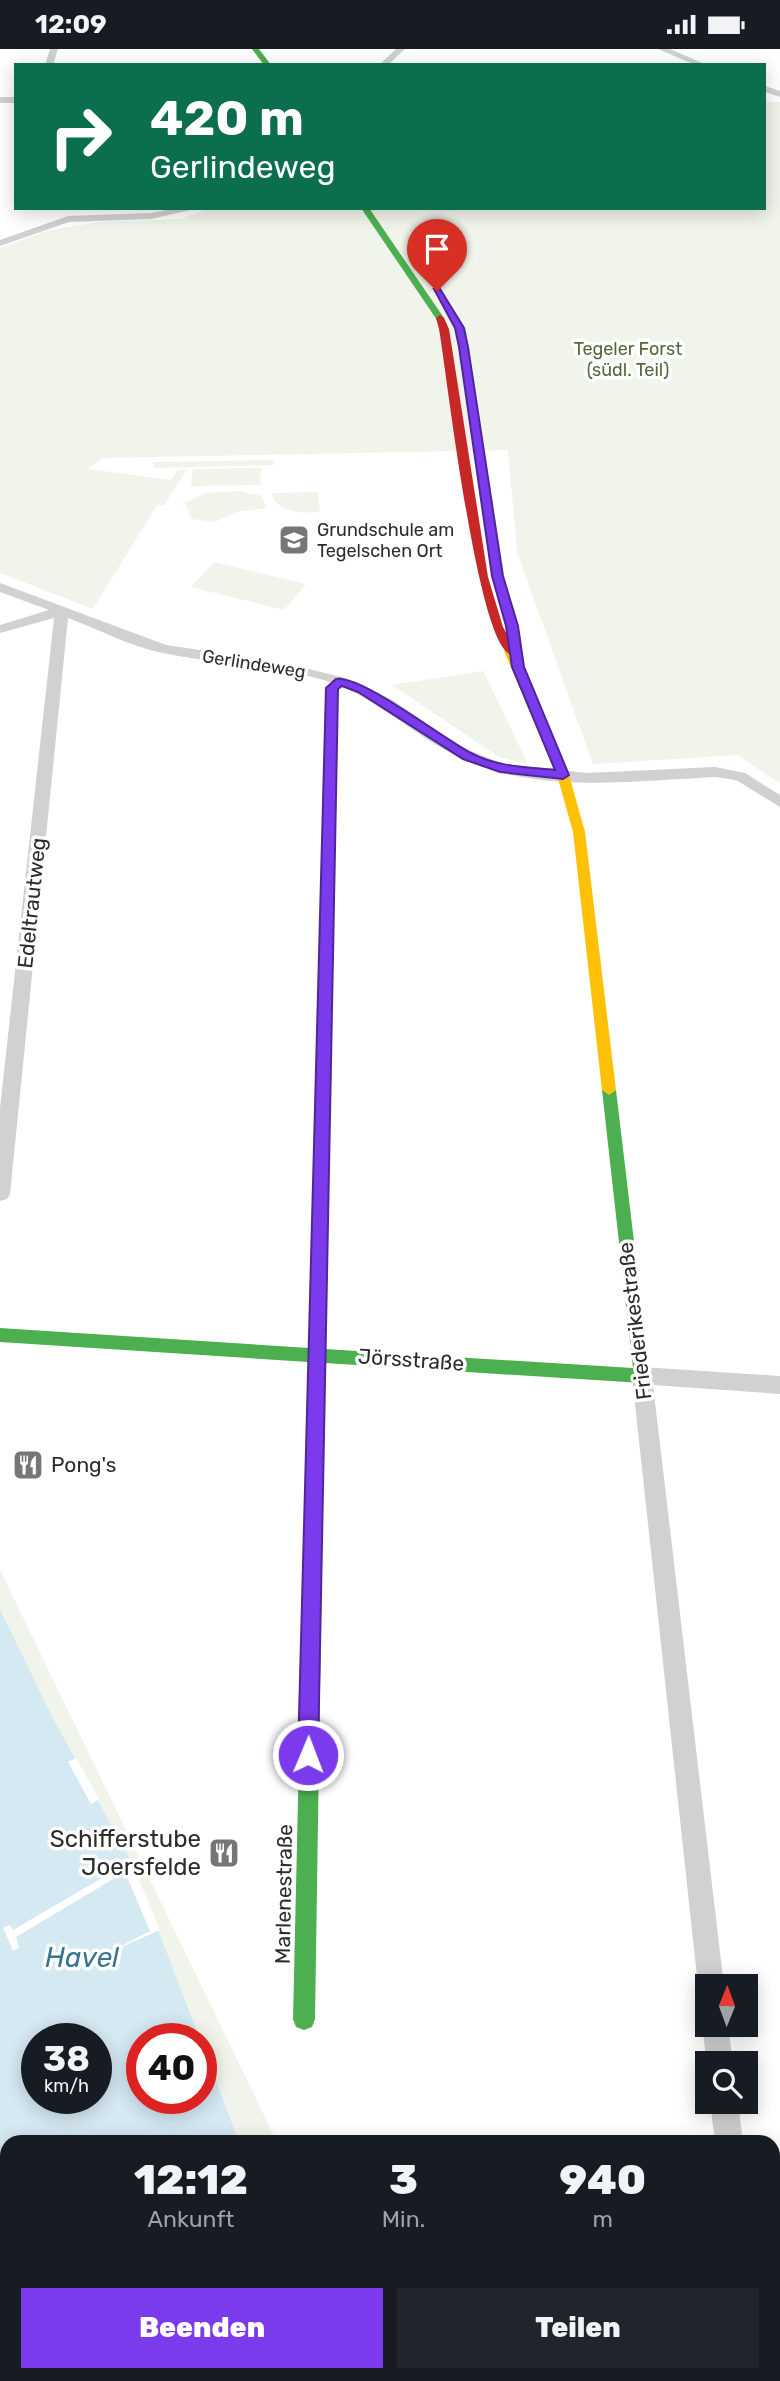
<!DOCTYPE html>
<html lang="de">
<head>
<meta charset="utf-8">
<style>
	:root { --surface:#171b24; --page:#20242c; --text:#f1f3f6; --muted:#9ea1a6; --accent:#7c3aed }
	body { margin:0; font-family:Rubik,sans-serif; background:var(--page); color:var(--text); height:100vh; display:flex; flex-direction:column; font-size:26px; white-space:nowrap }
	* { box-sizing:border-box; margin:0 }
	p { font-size:23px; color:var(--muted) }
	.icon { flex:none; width:38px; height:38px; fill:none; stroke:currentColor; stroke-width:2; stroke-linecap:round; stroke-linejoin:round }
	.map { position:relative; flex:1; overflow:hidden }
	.details { position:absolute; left:0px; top:2086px; width:780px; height:247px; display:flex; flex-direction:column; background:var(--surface); border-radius:21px 21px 0 0; box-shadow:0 4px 18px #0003 }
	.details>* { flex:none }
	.hud { position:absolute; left:14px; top:14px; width:752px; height:147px; border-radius:0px; box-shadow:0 4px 18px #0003; background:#0b6e4f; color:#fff; overflow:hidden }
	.needle { width:46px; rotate:1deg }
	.fabs { position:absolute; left:695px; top:1925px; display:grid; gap:14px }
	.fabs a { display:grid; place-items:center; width:63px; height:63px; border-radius:0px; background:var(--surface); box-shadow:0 4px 18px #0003; font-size:35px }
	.speed { position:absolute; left:21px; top:1974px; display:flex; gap:14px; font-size:35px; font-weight:700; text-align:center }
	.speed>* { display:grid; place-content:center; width:91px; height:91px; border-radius:50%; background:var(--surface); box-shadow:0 4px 18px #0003; line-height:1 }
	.speed small { font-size:18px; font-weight:400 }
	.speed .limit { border:10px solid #d22; background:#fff; color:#111 }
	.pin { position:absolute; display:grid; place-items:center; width:60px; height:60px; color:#fff; margin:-72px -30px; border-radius:50% 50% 50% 0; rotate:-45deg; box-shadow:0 0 7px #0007 }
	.pin .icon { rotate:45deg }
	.me { position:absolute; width:77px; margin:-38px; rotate:1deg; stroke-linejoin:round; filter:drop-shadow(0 0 5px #0008) }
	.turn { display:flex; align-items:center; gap:24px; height:147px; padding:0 21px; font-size:32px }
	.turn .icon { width:91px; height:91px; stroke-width:2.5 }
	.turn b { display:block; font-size:49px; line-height:60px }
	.eta { display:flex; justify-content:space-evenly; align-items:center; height:119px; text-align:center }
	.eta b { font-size:42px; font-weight:800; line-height:49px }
	.cta { display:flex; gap:14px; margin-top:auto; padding:14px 21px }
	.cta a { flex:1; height:80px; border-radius:0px; background:var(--accent); color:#fff; font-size:28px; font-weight:800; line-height:80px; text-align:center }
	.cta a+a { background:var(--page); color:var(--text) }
	.status { display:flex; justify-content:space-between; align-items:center; height:49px; padding:0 35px; background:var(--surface); direction:ltr }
	.status svg { height:19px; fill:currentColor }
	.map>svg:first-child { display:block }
</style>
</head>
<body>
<div class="status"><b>12:09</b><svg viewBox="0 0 49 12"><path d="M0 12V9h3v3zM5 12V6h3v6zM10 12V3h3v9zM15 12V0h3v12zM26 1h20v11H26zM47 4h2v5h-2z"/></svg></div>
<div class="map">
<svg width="780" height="2332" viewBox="0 0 780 2332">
	<rect width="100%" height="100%" fill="#fff"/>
	<g fill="#f0f4ea">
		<polygon points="765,53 780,53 780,735 738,706 593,715 517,503 508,401 102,409 88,420 171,431 178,421 187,421 164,456 157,456 93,560 0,524 0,199 46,182 99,173 180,170 211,159 765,159"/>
		<polygon points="273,411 273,416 153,419 153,413"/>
		<polygon points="261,419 261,436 191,437 193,420"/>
		<polygon points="238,442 262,447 266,459 236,463 215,473 192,470 185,454 206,444"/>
		<path d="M318,443L320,463C303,464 279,465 272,446L273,444Z"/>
		<polygon points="214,513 306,535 284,561 191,538"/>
		<polygon points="483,622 528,715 499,708 392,636"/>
		<polygon points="0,1521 277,2093 239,2093 134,1818 52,1667 0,1560"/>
	</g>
	<path fill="#d5e9f2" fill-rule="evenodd" d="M0,1560L52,1667L134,1818L200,1990H142V2049H201V1992L239,2093H7V2326H326L328,2332H0ZM37,1990H96V2049H37Z"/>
	<g fill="#fff">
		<polygon points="76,1709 99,1750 91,1755 68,1713"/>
		<polygon points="131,1812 160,1881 110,1903 150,1882 125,1823 16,1888 19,1899 13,1902 3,1879 10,1876 13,1881"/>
	</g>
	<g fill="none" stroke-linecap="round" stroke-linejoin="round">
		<g fill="#d1d1d1" fill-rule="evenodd">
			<polygon points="50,0 58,0 53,16 45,16"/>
			<polygon points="396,0 405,0 388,16 379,16"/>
			<polygon points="658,0 670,0 707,16 695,16"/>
			<polygon points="765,37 780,42 780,48 765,43"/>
			<rect x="0" y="48" width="16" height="6"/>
			<polygon points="177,159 199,159 151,170 69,173 0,197 0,191 68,167 151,164"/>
			<path d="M0,534L166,596L281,613L345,629L391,650L459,697L503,715L587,724L715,718L745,724L780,746V758L736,731L715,728C629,732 528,747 449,703C409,682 378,651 335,635C280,615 220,616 163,604C131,598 98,580 68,569L10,1145L7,1150L0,1152V1059L54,569L0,584V576L49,561L0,543Z"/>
			<polygon points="642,1318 780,1327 780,1345 653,1336 724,1937 707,1937 707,1949 702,1946 698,1937 632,1327 635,1321"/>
			<polygon points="707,1966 707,1976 728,1976 733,2014 707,2015 702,1976"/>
			<polygon points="710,2053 738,2053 743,2093 715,2093"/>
			<polygon points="740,2326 770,2326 771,2332 741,2332"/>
		</g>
		<g fill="#4caf50" fill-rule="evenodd">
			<polygon points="252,0 259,0 271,16 264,16"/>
			<polygon points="361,159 369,159 444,269 443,271 437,271"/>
			<polygon points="340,628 346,632 338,640 334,860 327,864 320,860 326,639"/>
			<polygon points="609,1036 616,1041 650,1327 648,1332 642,1334 325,1314 315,1970 312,1978 304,1981 296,1978 293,1970 308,1313 0,1293 0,1279 309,1299 310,1247 312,1242 324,1242 326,1247 325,1300 633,1319 602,1041"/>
		</g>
		<g fill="#ffc107" fill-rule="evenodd">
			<polygon points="510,599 516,602 569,726 585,783 616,1041 609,1046 602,1041 573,783 557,726 504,602"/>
			<polygon points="327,856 334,860 326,1247 324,1252 312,1252 310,1247 320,860"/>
		</g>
		<path fill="#c62828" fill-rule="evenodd" d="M440,266L444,269L449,280L488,528L503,578L516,602L510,605C477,592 447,326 439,280L436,269Z"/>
	</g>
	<path fill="#7c3aed" stroke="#51269a" stroke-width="2" d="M434,240H440L464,279L468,298L503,527L518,577L524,618L569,726L563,730L500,723L463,710L358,643L342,637L338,640L318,1706L315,1712L308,1715L301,1712L298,1706L326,639L336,630C362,626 443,690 471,704C497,718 526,718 555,721L512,618L506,577L492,527L459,298L455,279Z"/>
	<defs>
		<g id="school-square" transform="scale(1.575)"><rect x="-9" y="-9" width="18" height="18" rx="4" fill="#767676" stroke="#fff"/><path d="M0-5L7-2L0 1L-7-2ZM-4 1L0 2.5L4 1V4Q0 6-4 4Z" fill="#fff"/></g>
		<g id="restaurant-square" transform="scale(1.575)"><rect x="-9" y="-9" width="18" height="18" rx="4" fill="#767676" stroke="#fff"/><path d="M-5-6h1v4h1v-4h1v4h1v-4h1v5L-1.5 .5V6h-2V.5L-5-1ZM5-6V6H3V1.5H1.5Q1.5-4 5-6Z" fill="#fff"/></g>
	</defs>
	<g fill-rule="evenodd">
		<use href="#school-square" x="294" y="491"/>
		<use href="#restaurant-square" x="28" y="1416"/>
		<use href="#restaurant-square" x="224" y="1804"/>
	</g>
	<g text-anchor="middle" stroke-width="7" stroke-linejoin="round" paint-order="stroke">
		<g font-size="18" fill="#536938" stroke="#fff">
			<text x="628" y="306">Tegeler Forst<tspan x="628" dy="21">(südl. Teil)</tspan></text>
		</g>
		<g font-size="18" fill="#2c2c2c" stroke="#fff" text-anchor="start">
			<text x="317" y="487">Grundschule am<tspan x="317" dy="21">Tegelschen Ort</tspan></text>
		</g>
		<g font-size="18" fill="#2c2c2c" stroke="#fff">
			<text transform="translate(254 615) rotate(9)" y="6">Gerlindeweg</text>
		</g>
		<g font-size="21" fill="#2c2c2c" stroke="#fff">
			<text transform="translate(32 854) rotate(-84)" y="7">Edeltrautweg</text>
			<text transform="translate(635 1272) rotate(-97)" y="7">Friederikestraße</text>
			<text transform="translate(411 1311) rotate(4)" y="7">Jörsstraße</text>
			<text transform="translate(284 1845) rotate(-89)" y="7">Marlenestraße</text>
		</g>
		<g font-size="21" fill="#2c2c2c" stroke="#fff" text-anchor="start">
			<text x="51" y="1423">Pong's</text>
		</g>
		<g font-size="24" fill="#2c2c2c" stroke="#fff" text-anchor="end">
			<text x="201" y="1798">Schifferstube<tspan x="201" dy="28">Joersfelde</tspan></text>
		</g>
		<g font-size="28" font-style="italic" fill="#377591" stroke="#fff">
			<text x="82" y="1918">Havel</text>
		</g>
	</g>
</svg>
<div class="fabs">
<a><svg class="needle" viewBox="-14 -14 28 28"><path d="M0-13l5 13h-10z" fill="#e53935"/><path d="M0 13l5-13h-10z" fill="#9ea1a6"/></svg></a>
<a><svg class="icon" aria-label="search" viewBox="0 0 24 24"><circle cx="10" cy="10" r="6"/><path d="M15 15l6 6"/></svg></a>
</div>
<div class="speed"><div>38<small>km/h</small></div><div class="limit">40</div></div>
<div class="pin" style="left:437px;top:242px;background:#d93025"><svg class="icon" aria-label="arrive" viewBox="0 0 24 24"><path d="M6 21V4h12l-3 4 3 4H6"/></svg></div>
<svg class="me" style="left:308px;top:1706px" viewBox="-20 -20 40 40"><circle r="17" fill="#7c3aed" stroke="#fff" stroke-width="3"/><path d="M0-11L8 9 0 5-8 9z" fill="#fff"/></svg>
<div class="hud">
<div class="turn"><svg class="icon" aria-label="right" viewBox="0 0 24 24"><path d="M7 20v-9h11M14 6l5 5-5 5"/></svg><div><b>420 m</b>Gerlindeweg</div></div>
</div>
<section class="details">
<div class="eta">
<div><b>12:12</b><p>Ankunft</p></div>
<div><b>3</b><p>Min.</p></div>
<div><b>940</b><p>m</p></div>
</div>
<div class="cta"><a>Beenden</a><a>Teilen</a></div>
</section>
</div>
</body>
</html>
